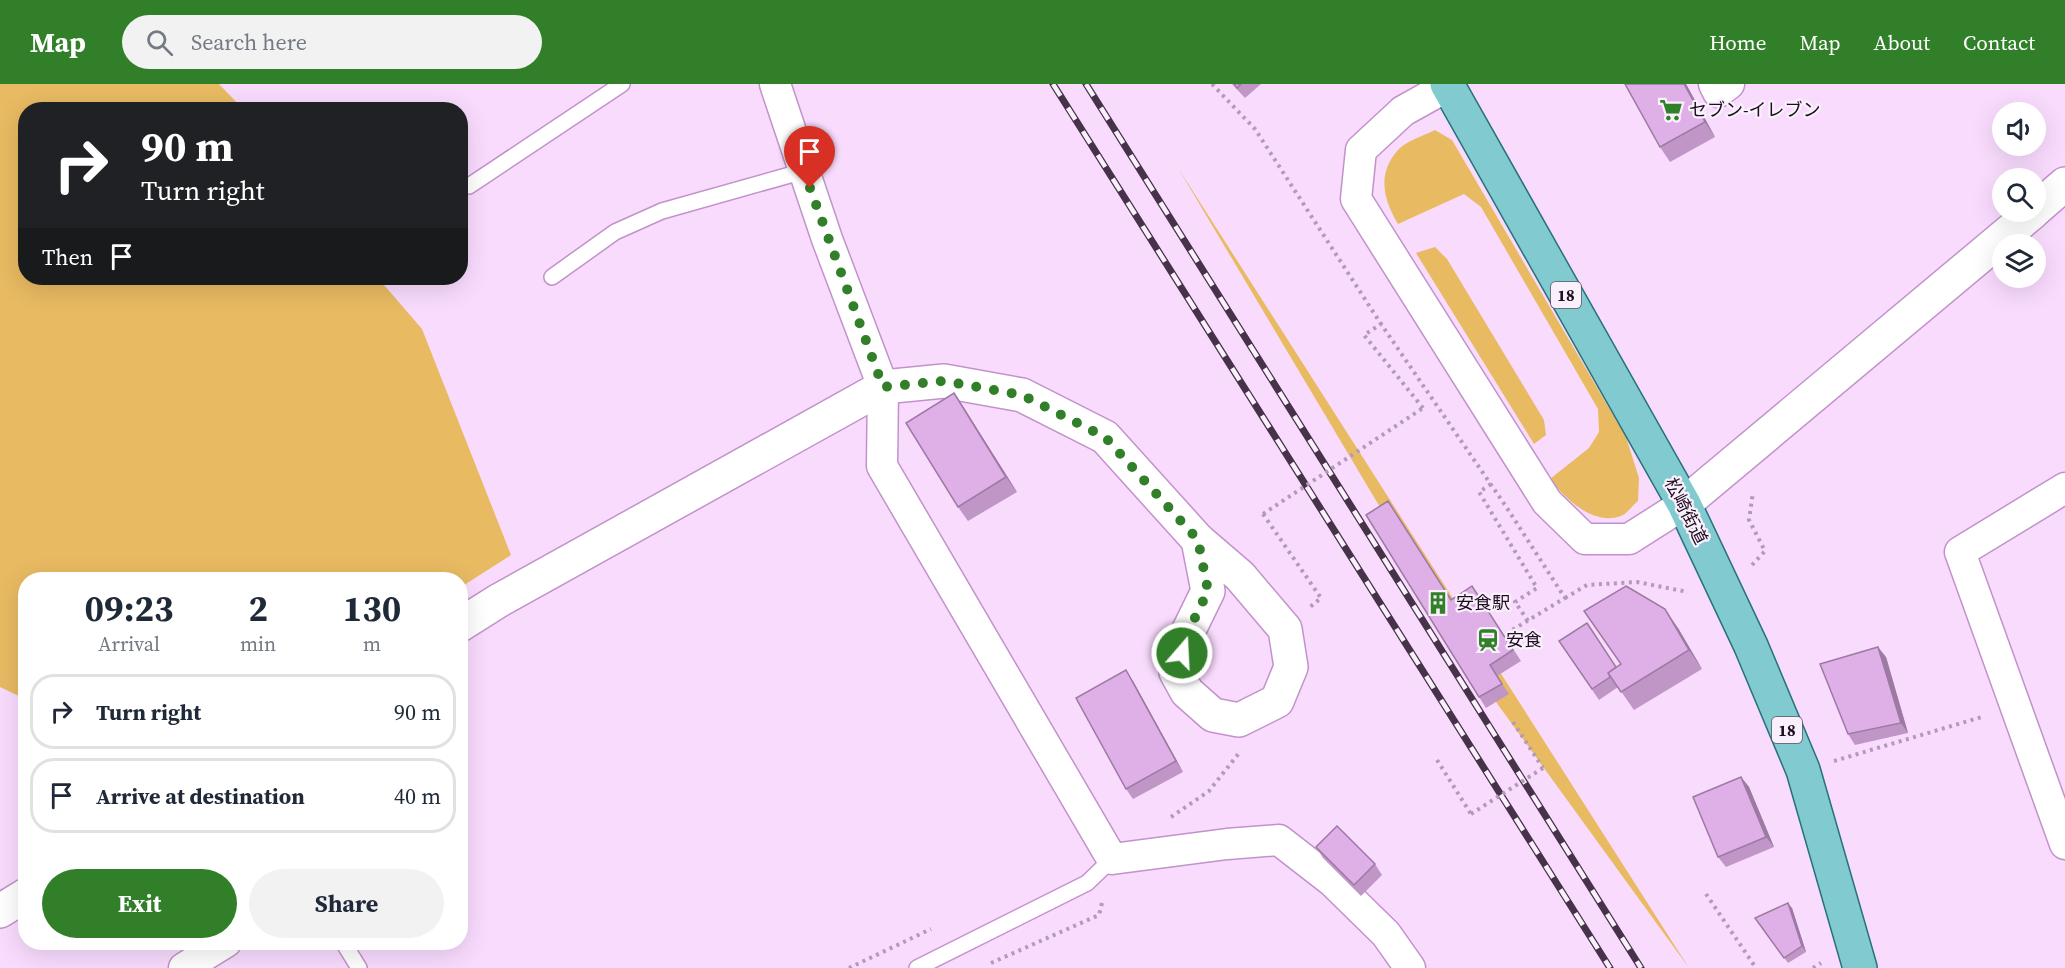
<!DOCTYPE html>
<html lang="en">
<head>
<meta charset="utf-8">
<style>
	:root { --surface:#fff; --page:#f2f2f3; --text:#1f2937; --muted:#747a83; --line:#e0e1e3; --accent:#317f28 }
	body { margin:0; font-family:"Source Serif 4","Noto Sans JP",serif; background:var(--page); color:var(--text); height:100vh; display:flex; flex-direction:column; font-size:22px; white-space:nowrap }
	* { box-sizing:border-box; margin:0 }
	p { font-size:20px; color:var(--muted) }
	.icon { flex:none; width:33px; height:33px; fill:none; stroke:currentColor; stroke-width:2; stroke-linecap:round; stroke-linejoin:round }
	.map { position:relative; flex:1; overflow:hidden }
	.panel { position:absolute; left:18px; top:488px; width:450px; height:378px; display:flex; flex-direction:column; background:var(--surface); border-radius:24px; box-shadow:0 6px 24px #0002 }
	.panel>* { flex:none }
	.guide { position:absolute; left:18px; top:18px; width:450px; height:183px; border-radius:24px; box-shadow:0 6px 24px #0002; background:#202124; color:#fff; overflow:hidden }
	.tools { position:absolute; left:1992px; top:18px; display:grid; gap:12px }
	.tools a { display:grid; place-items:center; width:54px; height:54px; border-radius:50%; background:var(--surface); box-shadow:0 6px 24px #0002; font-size:30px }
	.pin { position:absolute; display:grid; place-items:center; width:51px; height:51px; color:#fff; margin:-62px -26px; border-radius:50% 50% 50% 0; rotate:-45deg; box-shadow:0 0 6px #0007 }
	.pin .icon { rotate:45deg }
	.me { position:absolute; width:66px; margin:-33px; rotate:19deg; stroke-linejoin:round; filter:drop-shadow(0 0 4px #0008) }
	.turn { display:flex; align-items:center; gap:21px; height:126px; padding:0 24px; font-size:27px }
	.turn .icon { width:78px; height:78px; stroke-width:2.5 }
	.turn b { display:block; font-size:42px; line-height:51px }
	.then { display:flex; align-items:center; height:57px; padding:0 24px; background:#0003; gap:12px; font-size:22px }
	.eta { display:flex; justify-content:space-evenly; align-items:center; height:102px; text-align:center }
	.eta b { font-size:36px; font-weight:700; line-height:42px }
	.cta { display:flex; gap:12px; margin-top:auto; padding:12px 24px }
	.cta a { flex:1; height:69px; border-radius:36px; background:var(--accent); color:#fff; font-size:24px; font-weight:700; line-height:69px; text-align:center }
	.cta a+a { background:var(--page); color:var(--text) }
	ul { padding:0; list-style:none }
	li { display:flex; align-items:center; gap:18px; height:75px; margin:0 12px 9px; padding:0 12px; border:3px solid var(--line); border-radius:24px }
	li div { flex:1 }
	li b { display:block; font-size:22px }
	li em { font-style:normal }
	header { display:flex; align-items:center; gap:36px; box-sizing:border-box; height:84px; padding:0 30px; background:var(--accent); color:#fff }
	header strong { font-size:28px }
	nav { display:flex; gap:33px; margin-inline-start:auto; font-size:21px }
	.search { width:420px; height:54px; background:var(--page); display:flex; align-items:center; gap:15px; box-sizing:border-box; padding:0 21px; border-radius:33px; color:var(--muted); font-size:22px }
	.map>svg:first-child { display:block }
</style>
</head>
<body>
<header>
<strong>Map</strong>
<div class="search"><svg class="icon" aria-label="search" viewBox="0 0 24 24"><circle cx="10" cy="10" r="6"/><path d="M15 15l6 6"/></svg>Search here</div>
<nav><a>Home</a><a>Map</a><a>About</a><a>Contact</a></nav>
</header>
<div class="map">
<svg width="2065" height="884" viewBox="0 0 2065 884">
	<rect width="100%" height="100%" fill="#f9dbfe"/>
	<g fill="#e8ba62">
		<polygon points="0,0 219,0 243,25 26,26 26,194 378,194 422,245 511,471 461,503 460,495 26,495 25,615 0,603"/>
		<path d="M1435,46L1452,56L1626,353L1639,394L1638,417C1633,421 1628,428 1623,431C1596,444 1565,415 1550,395L1589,364L1599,348L1598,325L1481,123L1464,110L1398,140C1383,115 1377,89 1398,66C1406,57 1425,51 1435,46Z"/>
		<polygon points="1178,84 1689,884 1496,618"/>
		<polygon points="1435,163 1447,175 1544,336 1546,351 1534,360 1416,169"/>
	</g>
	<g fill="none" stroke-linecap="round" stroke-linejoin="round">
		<g stroke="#c293ca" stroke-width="18">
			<g id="service">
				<polyline points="469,102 622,0"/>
				<polyline points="552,193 615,148 662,127 804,87"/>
				<polyline points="343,858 359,884"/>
				<polyline points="917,884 1087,799 1112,775"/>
			</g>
		</g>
		<g stroke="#c293ca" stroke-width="33">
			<g id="minor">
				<polyline points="775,0 827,155 883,303 882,382 1112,775 1227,760 1279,756 1333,798 1386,850 1410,884"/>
				<polyline points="1714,0 1718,8 1729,0"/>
				<polyline points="1448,2 1403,27 1361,66 1356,115 1547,418 1585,455 1629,455 1684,420"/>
				<polyline points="2065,404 1960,468 2065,760"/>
				<polyline points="184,884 226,858"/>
			</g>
		</g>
		<g stroke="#c293ca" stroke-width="36">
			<g id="tertiary">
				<polyline points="2036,125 2065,100"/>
				<polyline points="1684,420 2033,128"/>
				<polygon points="1198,456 1240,492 1285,545 1291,583 1277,617 1239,636 1213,631 1187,608 1176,588 1187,550 1208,507"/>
				<polyline points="460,541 498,517 883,303 944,297 1022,311 1105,353 1198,456"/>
				<polyline points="0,827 26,811"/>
			</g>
		</g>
		<g stroke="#28717d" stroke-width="36">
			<polyline id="primary" points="1447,0 1684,420 1751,562 1803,686 1860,884"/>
		</g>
		<g stroke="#b49ab9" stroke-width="4" stroke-dasharray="3 4.5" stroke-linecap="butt">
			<polyline points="1212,0 1255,45 1381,240"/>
			<polyline points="1423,324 1364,251 1381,240 1507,424 1565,514 1504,551"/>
			<polyline points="1491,400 1479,408 1537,504 1515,518 1528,537"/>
			<polyline points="1263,430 1321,514 1310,523"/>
			<polyline points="1752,481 1765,467 1749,436 1753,408"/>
			<polyline points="1565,514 1587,501 1637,498 1688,508"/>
			<polyline points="1513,638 1543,684"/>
			<polyline points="1437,676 1471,730"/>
			<polyline points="1834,677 1985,632"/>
			<polyline points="1171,733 1209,707 1239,669"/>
			<polyline points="1706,810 1756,884"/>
			<polyline points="991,879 1099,831 1102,819"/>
			<polyline points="849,884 931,845"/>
			<polyline points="1813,884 1821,879"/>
		</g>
		<use href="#service" stroke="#fff" stroke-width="15"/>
		<use href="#minor" stroke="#fff" stroke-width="30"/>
		<use href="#tertiary" stroke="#fff" stroke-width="33"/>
		<use href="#primary" stroke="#81cacf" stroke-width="33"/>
		<g stroke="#463249" stroke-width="7">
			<g id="rail">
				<polyline points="1053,0 1610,884"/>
				<polyline points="1086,0 1641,884"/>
			</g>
		</g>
		<use href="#rail" stroke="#faf0fc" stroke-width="4.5" stroke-dasharray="14" stroke-linecap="butt"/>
		<g stroke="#b49ab9" stroke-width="4" stroke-dasharray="3 4.5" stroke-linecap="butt">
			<polyline points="1263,430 1423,324"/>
			<polyline points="1471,730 1543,684"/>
		</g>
	</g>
	<g fill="#c096c7">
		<polygon points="1232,0 1261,0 1245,14"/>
		<polygon points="1686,0 1715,53 1670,78 1660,63"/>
		<polygon points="954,309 964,324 1017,408 968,437 958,423"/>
		<polygon points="1388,417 1451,515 1472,502 1521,577 1497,592 1509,610 1486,624 1479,613"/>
		<polygon points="1678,544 1702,585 1634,626 1618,603 1599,616 1559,557 1616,583"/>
		<polygon points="1886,573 1908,649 1855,661 1848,650"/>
		<polygon points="1133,597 1183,688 1133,715 1126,705"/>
		<polygon points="1741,693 1749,703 1774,763 1726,783 1718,773"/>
		<polygon points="1316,763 1375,780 1382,791 1361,812 1323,774"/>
		<polygon points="1792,824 1806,868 1788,879 1755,834"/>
	</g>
	<g fill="#9c7aa2">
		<polygon points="1684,0 1686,0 1715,53 1705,38"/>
		<polygon points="954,309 964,324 1017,408 1006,393"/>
		<polygon points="1665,525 1678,544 1702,585 1689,566"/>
		<polygon points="1878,563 1886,573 1908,649 1901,639"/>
		<polygon points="1126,586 1133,597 1183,688 1176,677"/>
		<polygon points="1741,693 1749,703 1774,763 1766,753"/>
		<polygon points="1788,819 1792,824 1806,868 1802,862"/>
	</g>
	<g fill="#dfafe7" stroke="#9c7aa2" stroke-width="1.5">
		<polygon points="1234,0 1241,0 1237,4"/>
		<polygon points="1625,0 1684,0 1705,38 1660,63"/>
		<polygon points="954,309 1006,393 958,423 906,339"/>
		<polygon points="1388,417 1451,516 1472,502 1513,566 1490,581 1502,600 1479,613 1366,431"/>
		<polygon points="1626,502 1665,525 1689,566 1621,608 1608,589 1621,580 1584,527"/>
		<polygon points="1587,539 1616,583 1608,589 1610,593 1592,605 1559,557"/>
		<polygon points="1878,563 1901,639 1848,650 1820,580"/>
		<polygon points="1126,586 1176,677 1126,705 1076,614"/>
		<polygon points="1741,693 1766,753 1718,773 1693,713"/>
		<polygon points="1337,742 1375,780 1354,801 1316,763"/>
		<polygon points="1788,819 1802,862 1784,874 1755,834"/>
	</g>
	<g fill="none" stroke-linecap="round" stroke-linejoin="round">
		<polyline stroke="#317f28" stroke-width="10" stroke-dasharray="0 18" points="810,104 883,303 944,297 1022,311 1105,353 1198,456 1208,507 1187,550 1182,569"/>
	</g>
	<defs>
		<g id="supermarket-bare" transform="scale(1.8)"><path d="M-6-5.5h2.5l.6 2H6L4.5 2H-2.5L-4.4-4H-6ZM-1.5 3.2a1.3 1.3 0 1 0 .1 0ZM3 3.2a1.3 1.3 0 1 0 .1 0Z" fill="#317f28" stroke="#faf0fc" stroke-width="2.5" paint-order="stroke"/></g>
		<g id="building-bare" transform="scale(1.8)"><path d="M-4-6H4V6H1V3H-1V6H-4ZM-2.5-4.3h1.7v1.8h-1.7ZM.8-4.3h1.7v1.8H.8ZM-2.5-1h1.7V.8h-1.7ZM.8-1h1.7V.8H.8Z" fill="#317f28" stroke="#faf0fc" stroke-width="2.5" paint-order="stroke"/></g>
		<g id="station-bare" transform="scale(1.8)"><path d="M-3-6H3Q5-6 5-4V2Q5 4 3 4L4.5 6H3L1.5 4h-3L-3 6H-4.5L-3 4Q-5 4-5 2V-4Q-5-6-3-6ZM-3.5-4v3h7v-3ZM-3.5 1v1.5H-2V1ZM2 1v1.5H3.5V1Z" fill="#317f28" stroke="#faf0fc" stroke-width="2.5" paint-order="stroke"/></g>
	</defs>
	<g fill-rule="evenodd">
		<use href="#supermarket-bare" x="1671" y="26"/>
		<use href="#building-bare" x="1438" y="519"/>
		<use href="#station-bare" x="1488" y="556"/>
	</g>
	<g text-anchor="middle" stroke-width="4.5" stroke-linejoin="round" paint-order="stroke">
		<g fill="#faf0fc" stroke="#605163" stroke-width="1.5">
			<rect x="1551" y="198" width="30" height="26" rx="4.5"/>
			<rect x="1772" y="633" width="30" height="26" rx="4.5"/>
		</g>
		<g font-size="16" font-weight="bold" fill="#1e0d21">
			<text x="1566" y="217">18</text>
			<text x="1787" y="652">18</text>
		</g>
		<g font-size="18" fill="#1e0d21" stroke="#faf0fc" text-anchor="start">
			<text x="1689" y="32">セブン-イレブン</text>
			<text x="1456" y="525">安食駅</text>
			<text x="1506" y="562">安食</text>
		</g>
		<g font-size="18" fill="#1e0d21" stroke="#faf0fc">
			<text transform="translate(1686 427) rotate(63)" y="6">松崎街道</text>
		</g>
	</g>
</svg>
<div class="tools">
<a><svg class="icon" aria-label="sound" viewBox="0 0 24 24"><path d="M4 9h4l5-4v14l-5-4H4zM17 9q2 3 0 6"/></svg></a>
<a><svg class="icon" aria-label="search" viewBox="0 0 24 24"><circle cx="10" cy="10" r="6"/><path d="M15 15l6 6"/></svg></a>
<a><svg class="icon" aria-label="layers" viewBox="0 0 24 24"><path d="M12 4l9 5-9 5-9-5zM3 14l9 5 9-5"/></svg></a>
</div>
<div class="pin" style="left:810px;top:104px;background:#d93025"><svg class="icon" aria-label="arrive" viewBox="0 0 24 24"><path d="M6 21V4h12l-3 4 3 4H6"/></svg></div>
<svg class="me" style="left:1182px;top:569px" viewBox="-20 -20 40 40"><circle r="17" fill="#317f28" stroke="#fff" stroke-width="3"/><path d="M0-11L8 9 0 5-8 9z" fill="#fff"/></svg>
<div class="guide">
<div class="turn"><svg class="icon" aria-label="right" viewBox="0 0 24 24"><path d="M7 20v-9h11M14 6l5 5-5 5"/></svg><div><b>90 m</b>Turn right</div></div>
<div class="then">Then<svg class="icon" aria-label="arrive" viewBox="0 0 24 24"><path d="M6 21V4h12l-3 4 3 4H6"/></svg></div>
</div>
<section class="panel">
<div class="eta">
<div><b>09:23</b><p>Arrival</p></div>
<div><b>2</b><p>min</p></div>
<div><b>130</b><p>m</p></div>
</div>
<ul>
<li><svg class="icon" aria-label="right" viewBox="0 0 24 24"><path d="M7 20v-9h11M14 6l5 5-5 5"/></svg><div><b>Turn right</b></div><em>90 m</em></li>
<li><svg class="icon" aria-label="arrive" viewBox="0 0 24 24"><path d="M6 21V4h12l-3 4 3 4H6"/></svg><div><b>Arrive at destination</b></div><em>40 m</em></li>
</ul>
<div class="cta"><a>Exit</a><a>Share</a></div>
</section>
</div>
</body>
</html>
